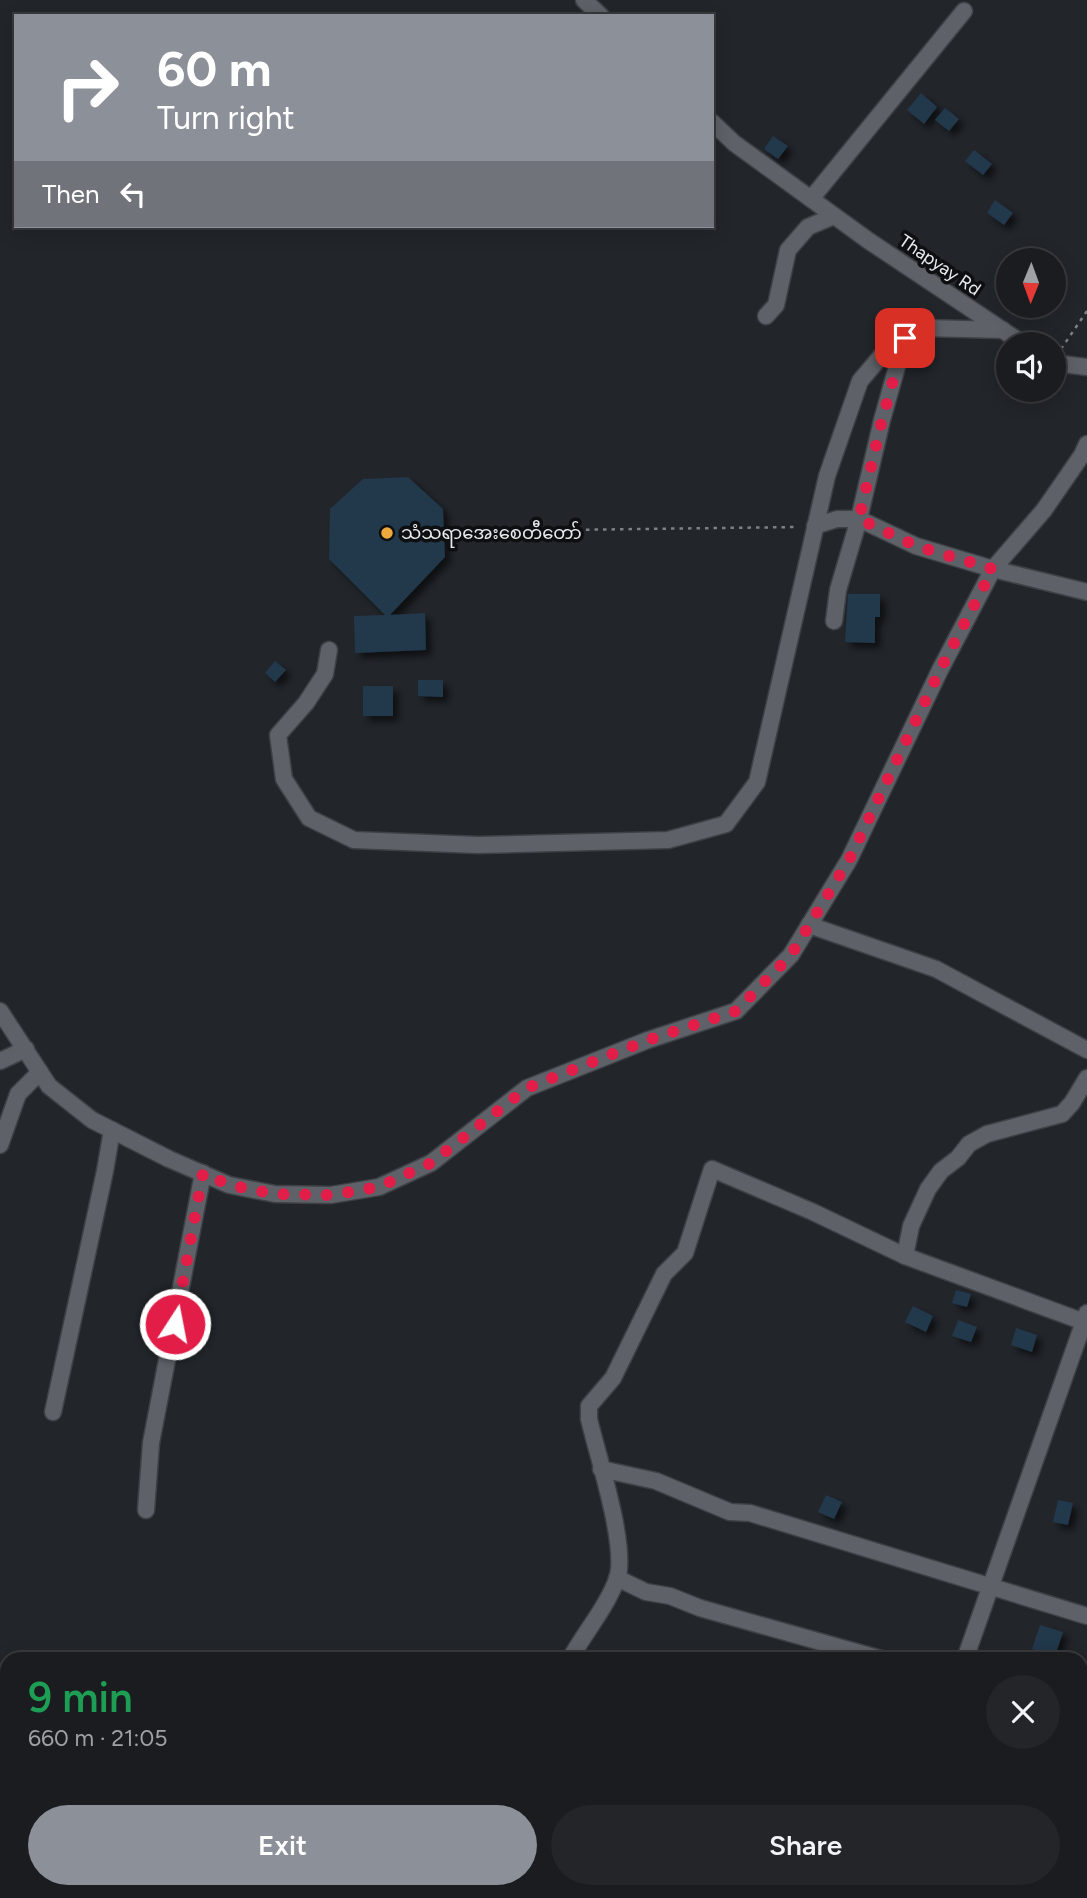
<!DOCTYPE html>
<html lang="en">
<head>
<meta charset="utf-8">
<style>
	:root { --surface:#1a1c20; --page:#232529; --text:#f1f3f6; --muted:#9fa1a5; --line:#383a3e; --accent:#8c9099 }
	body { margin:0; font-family:Figtree,"Noto Sans Myanmar",sans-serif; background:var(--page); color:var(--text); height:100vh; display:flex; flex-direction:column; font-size:26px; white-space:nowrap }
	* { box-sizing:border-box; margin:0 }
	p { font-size:23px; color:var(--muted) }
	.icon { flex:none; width:38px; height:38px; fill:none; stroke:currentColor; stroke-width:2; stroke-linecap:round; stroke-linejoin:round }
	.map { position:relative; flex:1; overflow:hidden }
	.sheet { position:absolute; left:0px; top:1652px; width:1088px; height:247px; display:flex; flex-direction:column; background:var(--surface); border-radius:21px 21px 0 0; box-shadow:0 4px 18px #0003,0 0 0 2px var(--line) }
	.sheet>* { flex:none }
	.hud { position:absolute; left:14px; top:14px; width:700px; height:214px; border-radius:0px; box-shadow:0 4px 18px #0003,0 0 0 2px var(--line); background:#8c9099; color:#fff; overflow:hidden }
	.needle { width:46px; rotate:181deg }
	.controls { position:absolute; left:996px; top:248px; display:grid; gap:14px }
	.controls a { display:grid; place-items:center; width:70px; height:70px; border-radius:50%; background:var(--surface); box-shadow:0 4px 18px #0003,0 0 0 2px var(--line); font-size:35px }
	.pin { position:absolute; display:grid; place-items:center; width:60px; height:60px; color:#fff; margin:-30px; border-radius:14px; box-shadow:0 4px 10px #0006 }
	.me { position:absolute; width:77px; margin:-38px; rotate:11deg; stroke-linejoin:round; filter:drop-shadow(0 0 5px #0008) }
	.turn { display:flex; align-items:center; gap:24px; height:147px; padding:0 28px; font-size:32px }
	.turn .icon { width:91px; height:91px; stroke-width:2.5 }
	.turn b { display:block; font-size:49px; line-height:60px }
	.then { display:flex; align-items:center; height:66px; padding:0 28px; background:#0003; gap:14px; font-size:26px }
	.round { display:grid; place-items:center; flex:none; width:74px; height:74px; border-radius:37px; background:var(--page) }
	.overview { display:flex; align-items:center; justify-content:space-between; height:119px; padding:0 28px }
	h1 { font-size:42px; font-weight:600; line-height:52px; color:#1e9e55 }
	.primary-button { display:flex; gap:14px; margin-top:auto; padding:14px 28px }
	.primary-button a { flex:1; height:80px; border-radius:42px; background:var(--accent); color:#fff; font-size:28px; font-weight:600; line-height:80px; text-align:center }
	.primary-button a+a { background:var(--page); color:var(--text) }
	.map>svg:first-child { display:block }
</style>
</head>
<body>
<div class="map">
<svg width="1087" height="1898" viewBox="0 0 1087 1898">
	<defs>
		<filter id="shadow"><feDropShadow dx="5.5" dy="5.5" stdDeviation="3.5" flood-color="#0009"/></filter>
	</defs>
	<rect width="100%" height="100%" fill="#22262b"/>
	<g fill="#24374c" filter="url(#shadow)">
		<polygon points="921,93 937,107 924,124 907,110"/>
		<polygon points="945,108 959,119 949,131 935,120"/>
		<polygon points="773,136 788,146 778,159 764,149"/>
		<polygon points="974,150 992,164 983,175 965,161"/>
		<polygon points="995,200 1013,213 1004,225 987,213"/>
		<polygon points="408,477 443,509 445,557 390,615 425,613 426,650 355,653 354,616 385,615 329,559 330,509 363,479"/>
		<polygon points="848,594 880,594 880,617 875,617 875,643 845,642"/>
		<polygon points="275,661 286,670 275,682 265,673"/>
		<polygon points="418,680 443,680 443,697 418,696"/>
		<rect x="363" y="686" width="30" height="30"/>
		<polygon points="956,1290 971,1294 967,1307 952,1303"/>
		<polygon points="913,1306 933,1316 926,1332 905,1322"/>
		<polygon points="958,1320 977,1327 971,1342 952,1336"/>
		<polygon points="1016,1328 1037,1335 1032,1352 1011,1345"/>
		<polygon points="826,1495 842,1502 834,1519 818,1512"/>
		<polygon points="1058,1500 1073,1503 1068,1525 1053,1522"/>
		<polygon points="1040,1625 1063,1632 1054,1659 1033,1659 1036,1650 1032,1649"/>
	</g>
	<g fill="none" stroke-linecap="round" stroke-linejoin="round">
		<g stroke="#3d4044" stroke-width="19">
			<g id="minor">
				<polyline points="584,0 601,16"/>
				<polyline points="712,122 734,143 869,241 1025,345"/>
				<polyline points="811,199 964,11"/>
				<polyline points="766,316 776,305 788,250 808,227 834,216"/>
				<polyline points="1054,363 1087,367"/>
				<polyline points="815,526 837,519 859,519 916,546 993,569 1087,592"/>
				<polyline points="834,621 838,590 859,519 882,420 905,338"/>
				<polyline points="329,650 325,674 306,703 278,735 284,779 309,818 354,840 478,845 668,840 726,824 757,782 827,476 860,381 888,348 924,328 1003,330"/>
				<polyline points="809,925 936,969 1087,1050"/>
				<polyline points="0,1011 49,1086 92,1120 169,1159 229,1185 275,1194 331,1195 379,1187 431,1163 527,1088 648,1040 736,1011 791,955 849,860 940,670 993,569 1044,510 1082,455 1087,444"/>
				<polyline points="0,1061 26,1049"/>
				<polyline points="0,1145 18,1094 40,1072"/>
				<polyline points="905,1256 911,1226 928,1189 941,1171 958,1158 969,1144 987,1134 1062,1114 1072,1103 1087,1078"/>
				<polyline points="53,1412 105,1171 112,1130"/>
				<polyline points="601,1469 656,1481 730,1512 750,1513 1087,1616"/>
				<polyline points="146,1510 151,1443 203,1173"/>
				<polyline points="617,1578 646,1592 670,1596 700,1608 881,1659"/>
				<path d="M570,1659C585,1632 606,1608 617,1579C628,1547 597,1454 589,1419V1406L613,1378L664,1274L685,1253L712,1169L813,1212L905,1256L1087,1323"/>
				<polyline points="965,1659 1087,1313"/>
				<polyline points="1082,1784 1087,1786"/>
				<polyline points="447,1898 454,1892"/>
			</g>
		</g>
		<g stroke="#7d8084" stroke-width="2.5" stroke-dasharray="3.5 5" stroke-linecap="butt">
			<polyline points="1061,349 1087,311"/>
			<polyline points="484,531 798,527"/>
		</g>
		<use href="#minor" stroke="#5e6268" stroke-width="16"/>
	</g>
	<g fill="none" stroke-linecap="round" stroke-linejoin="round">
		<polyline stroke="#e11d48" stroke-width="12" stroke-dasharray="0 21.6" points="175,1324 203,1173 229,1185 275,1194 331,1195 379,1187 431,1163 527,1088 648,1040 736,1011 791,955 849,860 940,670 993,569 916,546 859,519 882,420 905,338"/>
	</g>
	<circle fill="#eea83c" stroke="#0d0f11" stroke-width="2.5" cx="387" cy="533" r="7"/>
	<g text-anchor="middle" stroke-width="7" stroke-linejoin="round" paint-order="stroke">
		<g font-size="18" fill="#eaedf0" stroke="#0d0f11">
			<text transform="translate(940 265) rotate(34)" y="6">Thapyay Rd</text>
		</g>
		<g font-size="18" fill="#eaedf0" stroke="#0d0f11" text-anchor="start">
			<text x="401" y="539">သံသရာအေးစေတီတော်</text>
		</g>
	</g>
</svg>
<div class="controls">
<a><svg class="needle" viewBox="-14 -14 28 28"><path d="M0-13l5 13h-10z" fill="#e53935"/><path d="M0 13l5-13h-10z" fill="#9fa1a5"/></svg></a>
<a><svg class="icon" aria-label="sound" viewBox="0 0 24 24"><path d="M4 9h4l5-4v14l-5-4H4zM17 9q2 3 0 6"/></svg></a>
</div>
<div class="pin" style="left:905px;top:338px;background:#d93025"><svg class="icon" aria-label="arrive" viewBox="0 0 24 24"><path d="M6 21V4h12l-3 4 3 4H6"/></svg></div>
<svg class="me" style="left:175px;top:1324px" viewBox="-20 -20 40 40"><circle r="17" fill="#e11d48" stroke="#fff" stroke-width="3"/><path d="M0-11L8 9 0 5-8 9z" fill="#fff"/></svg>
<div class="hud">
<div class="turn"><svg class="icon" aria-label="right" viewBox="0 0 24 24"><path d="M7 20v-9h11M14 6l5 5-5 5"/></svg><div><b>60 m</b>Turn right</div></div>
<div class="then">Then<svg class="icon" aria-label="left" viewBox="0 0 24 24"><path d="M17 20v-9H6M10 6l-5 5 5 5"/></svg></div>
</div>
<section class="sheet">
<div class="overview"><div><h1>9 min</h1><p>660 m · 21:05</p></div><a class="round"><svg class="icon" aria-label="close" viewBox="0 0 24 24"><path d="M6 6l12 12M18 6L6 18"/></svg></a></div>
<div class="primary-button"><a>Exit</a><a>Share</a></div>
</section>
</div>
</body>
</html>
